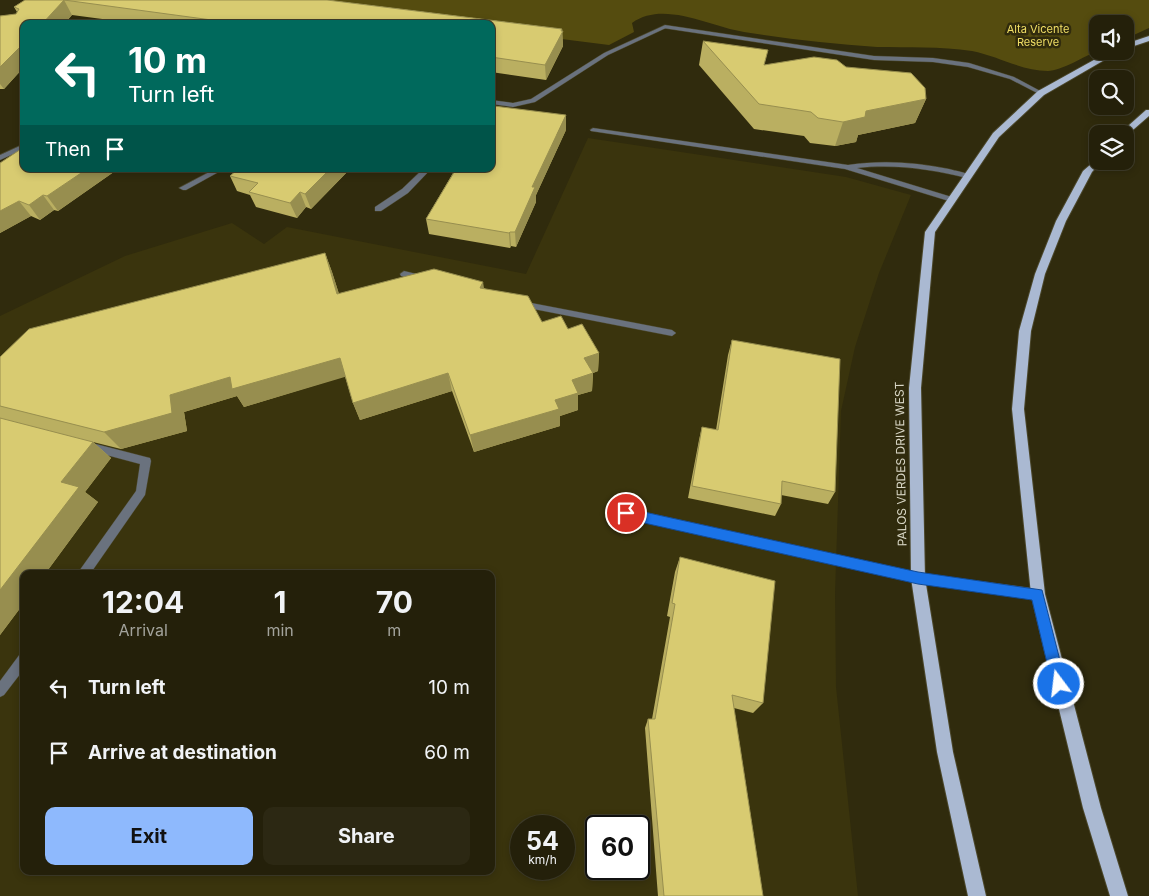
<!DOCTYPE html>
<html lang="en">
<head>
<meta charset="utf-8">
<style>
	:root { --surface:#24200a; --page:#2c2813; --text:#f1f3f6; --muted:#a3a39c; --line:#413e2b; --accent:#8eb9fd }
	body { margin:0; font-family:Inter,sans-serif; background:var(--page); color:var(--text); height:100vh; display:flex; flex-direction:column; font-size:19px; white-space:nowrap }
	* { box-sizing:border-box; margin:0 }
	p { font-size:16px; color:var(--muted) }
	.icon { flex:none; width:28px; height:28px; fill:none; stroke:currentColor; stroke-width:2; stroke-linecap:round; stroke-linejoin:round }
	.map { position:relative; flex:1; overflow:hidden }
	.details { position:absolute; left:20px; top:570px; width:475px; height:305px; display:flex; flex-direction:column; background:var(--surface); border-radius:10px; box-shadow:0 2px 8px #0003,0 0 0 1px var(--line) }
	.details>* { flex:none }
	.top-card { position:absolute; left:20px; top:20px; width:475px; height:152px; border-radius:10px; box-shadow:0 2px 8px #0003,0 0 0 1px var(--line); background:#00695c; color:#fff; overflow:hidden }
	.buttons { position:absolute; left:1089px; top:15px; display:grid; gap:10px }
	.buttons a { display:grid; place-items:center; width:45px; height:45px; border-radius:10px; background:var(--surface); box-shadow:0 2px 8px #0003,0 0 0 1px var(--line); font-size:25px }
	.speed { position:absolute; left:510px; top:815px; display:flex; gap:10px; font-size:25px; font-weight:700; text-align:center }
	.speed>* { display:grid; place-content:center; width:65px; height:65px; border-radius:50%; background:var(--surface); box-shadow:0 2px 8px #0003,0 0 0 1px var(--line); line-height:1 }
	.speed small { font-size:12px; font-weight:400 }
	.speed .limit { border:2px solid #111; border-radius:8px; background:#fff; color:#111 }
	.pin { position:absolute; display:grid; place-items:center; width:42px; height:42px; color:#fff; margin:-21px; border:2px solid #fff; border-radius:50%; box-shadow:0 1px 5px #0007 }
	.me { position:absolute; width:55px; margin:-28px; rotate:345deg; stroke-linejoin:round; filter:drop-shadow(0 0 4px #0008) }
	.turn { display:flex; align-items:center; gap:18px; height:105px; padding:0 25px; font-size:22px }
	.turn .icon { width:65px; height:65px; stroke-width:2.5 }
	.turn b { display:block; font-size:35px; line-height:42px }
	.then { display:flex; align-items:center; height:48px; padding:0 25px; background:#0003; gap:10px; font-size:19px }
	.eta { display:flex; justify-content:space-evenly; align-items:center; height:85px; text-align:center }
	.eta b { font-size:30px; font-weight:700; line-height:35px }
	.action { display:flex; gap:10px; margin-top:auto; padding:10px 25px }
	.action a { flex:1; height:58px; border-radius:10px; background:var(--accent); color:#111; font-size:20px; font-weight:700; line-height:58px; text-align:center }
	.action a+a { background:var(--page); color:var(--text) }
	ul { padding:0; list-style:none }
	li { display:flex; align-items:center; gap:15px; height:65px; padding:0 25px }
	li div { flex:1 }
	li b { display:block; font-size:19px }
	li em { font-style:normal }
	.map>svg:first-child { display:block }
</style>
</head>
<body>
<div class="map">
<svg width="1149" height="896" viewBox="0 0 1149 896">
	<rect width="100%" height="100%" fill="#302b0d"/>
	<path fill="#3a340d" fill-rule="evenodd" d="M588,138L846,177L911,195L879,273L855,347L841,411L835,594L836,687L858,896H0V316L125,256L232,223L264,244L287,227L526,274ZM24,574H491V871H24ZM521,826H564V869H521ZM596,826H639V869H596Z"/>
	<path fill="#554c0f" d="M257,0H1149V28L1125,39V24H1098L1097,51C1085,56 1061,71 1048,71C1022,71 998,56 972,51C940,46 908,48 877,47C833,44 788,39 744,32C710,27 664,0 632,23L634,32L609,45L491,30V24Z"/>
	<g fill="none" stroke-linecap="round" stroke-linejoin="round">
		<g stroke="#4b472b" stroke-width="1">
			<g id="service">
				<polygon points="663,26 668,27 608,55 535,102 513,107 491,104 491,100 513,103 531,99 604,53"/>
				<path d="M593,128L848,165C881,160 915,162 949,169C956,171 965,172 971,176L967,178C930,169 895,164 857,168L955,198V202H952L845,169L591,131L590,130Z"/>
				<polygon points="404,271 425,276 426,278 422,281 401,276 400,274"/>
				<polygon points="521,301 672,330 676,333 672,336 518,306 517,304 518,302"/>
				<polygon points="88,442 146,457 150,458 151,461 145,495 90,574 77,574 136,491 140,464 84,449 83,446 84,443"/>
				<polygon points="626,508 918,573 1038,589 1042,590 1044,594 1042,598 1038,599 918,583 626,518 622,516 621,513 622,510"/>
				<polygon points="24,652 24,669 4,695 0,697 0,681 20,654"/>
			</g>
		</g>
		<g stroke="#4b472b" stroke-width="1">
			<g id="minor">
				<polygon points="665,25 874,56 933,58 969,63 1014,77 1044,93 1039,94 1010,79 968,67 933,62 874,60 663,28 663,26"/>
				<polygon points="24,144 24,149 0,160 0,155"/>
				<polygon points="215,169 224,169 186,190 183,190 179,188"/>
				<polygon points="423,169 431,169 408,193 381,211 375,211 375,207 402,189"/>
			</g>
		</g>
		<g stroke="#4b472b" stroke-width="2">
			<g id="primary">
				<polygon points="1149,36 1149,41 1125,49 1125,44"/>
				<polygon points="1110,51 1120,51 1044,95 999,137 935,232 921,388 925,578 953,752 986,896 968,896 937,752 911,578 909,388 925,232 993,133 1038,91"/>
				<polygon points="1146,110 1149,110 1149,116 1126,136 1125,134 1119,134"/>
				<polygon points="1098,158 1098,161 1102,161 1092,172 1066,221 1045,274 1031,331 1024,409 1045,594 1101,808 1128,896 1110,896 1083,808 1031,594 1012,409 1019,331 1035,274 1056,221 1083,171"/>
			</g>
		</g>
		<use href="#service" fill="#6a727e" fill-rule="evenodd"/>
		<use href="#minor" fill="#6a727e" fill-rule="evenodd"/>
		<use href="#primary" fill="#aab9d2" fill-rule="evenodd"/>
	</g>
	<g fill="#baaf61">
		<polygon points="25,0 327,0 562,29 563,46 546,80 491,72 491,24 140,24 72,15 64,24 24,24 24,67 4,89 0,89 0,16 16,14 17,12 14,7"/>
		<polygon points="703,41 764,65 846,67 926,99 915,123 858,135 856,142 835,146 810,143 804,136 754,129 699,65"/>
		<polygon points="566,130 536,195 536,202 516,247 511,246 510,248 429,234 426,219 453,173 453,169 491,169"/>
		<polygon points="0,163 118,169 58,211 54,210 40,220 31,216 0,233"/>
		<polygon points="238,169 350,169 311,209 306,207 297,218 256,207 250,195 237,191 230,176"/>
		<polygon points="325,253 332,272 339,294 484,288 542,322 568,329 599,353 598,371 593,373 592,391 578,395 578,410 560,416 560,426 474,452 452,391 360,420 353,403 345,376 244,407 237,396 184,412 187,431 121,449 93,442 111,458 85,492 98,502 45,574 24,574 24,603 0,635 0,357"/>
		<polygon points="732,340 835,492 828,504 781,495 781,504 775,516 688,498 699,440 702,427 716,430 728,355"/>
		<polygon points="680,557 763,703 753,713 734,708 763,896 658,896 645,728 648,719 652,719 670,617 667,616 675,572"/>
	</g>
	<g fill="#978e4f">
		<polygon points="64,0 72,15 64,24 42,24"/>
		<polygon points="562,29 563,46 546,80 545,65"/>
		<polygon points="24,43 24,67 4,89 0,84 0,67"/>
		<polygon points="926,99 915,123 858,135 856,142 835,146 843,122 866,111"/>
		<polygon points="566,115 566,130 536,195 536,202 516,247 515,232 532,187"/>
		<polygon points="87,169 118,169 58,211 47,196"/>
		<polygon points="330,169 350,169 311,209 305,194"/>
		<polygon points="300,192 306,207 297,218 290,203"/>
		<polygon points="43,195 54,210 40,220 29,205"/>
		<polygon points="19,201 31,216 0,233 0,211"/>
		<polygon points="510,232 511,246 510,248 509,233"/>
		<polygon points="325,253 332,272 345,313 337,294"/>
		<polygon points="483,282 486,300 480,288"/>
		<polygon points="599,353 598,371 593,373 592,391 578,395 578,410 560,416 560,426 474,452 470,435 555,400 572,380 584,358"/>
		<polygon points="340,358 348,376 244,407 237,396 184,412 187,431 121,449 104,432 170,395 230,377"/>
		<polygon points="448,373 452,391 360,420 353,403"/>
		<polygon points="93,442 111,458 85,492 98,502 45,574 24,574 24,603 0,635 0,590 61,482"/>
	</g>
	<g fill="#d8cb71" stroke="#978e4f">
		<polygon points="25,0 327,0 562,29 561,31 563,31 545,65 491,57 491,24 214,24 219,21 64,0 42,24 24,24 24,43 0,67 0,16 16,14 19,9 14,7"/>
		<polygon points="703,41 768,50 764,65 814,57 837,60 846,67 911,73 925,88 926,99 866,111 865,117 843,122 818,118 811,112 759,104"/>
		<polygon points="494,106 566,115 532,187 535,187 515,232 510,232 509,233 426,219 456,169 491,169 491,110"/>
		<polygon points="24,147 24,169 87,169 47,196 43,195 29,205 19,201 0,211 0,163"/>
		<polygon points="238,169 330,169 305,194 300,192 290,203 249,192 258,183 230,176"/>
		<polygon points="325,253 337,294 434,269 483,282 480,288 528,296 542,322 561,316 568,329 582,324 599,353 584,358 593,373 572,380 578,393 555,400 559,409 470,435 448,373 353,403 340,358 232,389 230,377 170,395 172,413 104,432 0,406 0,357 29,329"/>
		<polygon points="732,340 840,359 835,492 782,481 781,504 692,486 702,427 718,430"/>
		<polygon points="0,418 93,442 61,482 79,487 0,590"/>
		<polygon points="680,557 775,581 763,703 732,695 763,896 664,896 648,719 655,719 675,604 672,603"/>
	</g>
	<polygon fill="#1a73e8" stroke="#114b97" points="626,508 918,572 1042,590 1066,684 1064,689 1059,692 1054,689 1052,684 1032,600 918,584 626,519 622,517 620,513 622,509"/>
	<g text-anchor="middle" stroke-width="5" stroke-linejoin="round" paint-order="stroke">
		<g font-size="11" fill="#f0de65" stroke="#302b0d">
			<text x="1038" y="33">Alta Vicente<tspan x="1038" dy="13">Reserve</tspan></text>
		</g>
		<g font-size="12" fill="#d9d7c6" stroke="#302b0d">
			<text transform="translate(901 464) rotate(-91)" y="4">PALOS VERDES DRIVE WEST</text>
		</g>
	</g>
</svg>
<div class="buttons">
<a><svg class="icon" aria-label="sound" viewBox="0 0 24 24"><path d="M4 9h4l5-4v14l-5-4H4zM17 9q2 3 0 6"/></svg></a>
<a><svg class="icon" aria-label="search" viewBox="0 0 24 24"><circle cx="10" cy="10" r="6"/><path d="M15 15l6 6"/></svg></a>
<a><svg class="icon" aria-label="layers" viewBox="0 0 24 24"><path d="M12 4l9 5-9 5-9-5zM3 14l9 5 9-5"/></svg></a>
</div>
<div class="speed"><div>54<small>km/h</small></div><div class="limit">60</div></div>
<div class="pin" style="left:626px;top:513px;background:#d93025"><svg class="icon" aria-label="arrive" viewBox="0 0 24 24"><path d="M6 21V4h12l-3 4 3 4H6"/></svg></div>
<svg class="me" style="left:1059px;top:684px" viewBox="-20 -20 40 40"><circle r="17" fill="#1a73e8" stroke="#fff" stroke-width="3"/><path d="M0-11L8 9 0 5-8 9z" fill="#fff"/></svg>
<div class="top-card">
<div class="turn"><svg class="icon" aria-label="left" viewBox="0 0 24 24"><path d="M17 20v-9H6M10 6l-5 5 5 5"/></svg><div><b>10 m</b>Turn left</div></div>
<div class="then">Then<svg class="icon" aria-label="arrive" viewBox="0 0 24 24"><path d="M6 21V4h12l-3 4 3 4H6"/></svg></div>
</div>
<section class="details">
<div class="eta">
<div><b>12:04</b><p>Arrival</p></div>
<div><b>1</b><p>min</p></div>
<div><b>70</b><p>m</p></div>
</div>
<ul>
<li><svg class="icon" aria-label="left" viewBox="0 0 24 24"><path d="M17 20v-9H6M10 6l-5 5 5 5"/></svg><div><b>Turn left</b></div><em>10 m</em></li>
<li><svg class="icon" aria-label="arrive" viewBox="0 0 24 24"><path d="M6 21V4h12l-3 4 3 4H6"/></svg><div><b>Arrive at destination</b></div><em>60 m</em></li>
</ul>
<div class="action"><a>Exit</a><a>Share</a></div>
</section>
</div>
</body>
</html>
